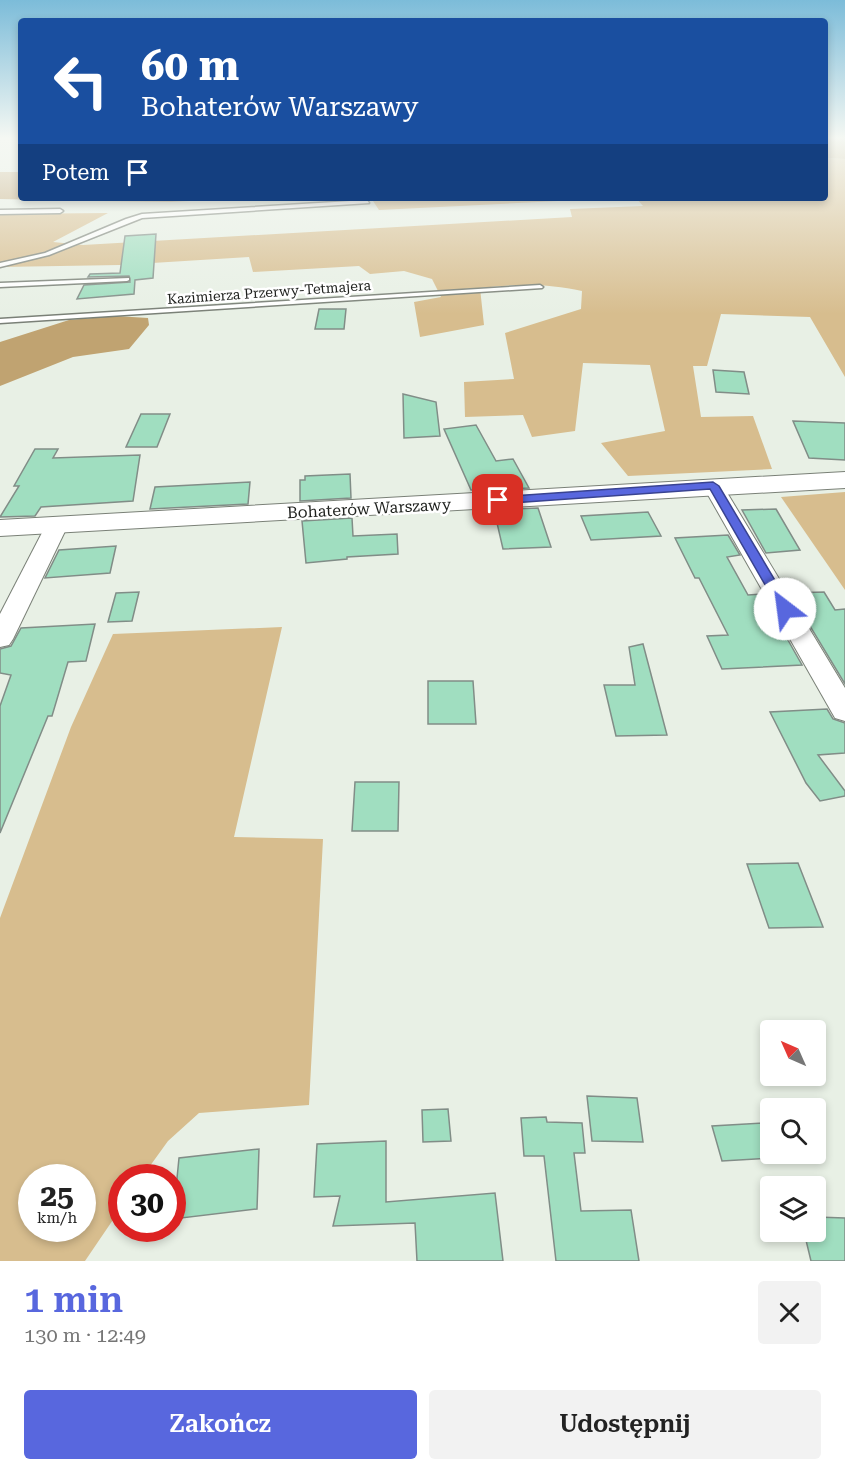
<!DOCTYPE html>
<html lang="pl">
<head>
<meta charset="utf-8">
<style>
	:root { --surface:#fff; --page:#f2f2f2; --text:#222; --muted:#767676; --accent:#5867de }
	body { margin:0; font-family:"Roboto Serif",serif; background:var(--page); color:var(--text); height:100vh; display:flex; flex-direction:column; font-size:22px; white-space:nowrap }
	* { box-sizing:border-box; margin:0 }
	p { font-size:20px; color:var(--muted) }
	.icon { flex:none; width:33px; height:33px; fill:none; stroke:currentColor; stroke-width:2; stroke-linecap:round; stroke-linejoin:round }
	.map { position:relative; height:1261px; overflow:hidden }
	.side { display:flex; flex-direction:column; background:var(--surface); flex:1 }
	.side>* { flex:none }
	.hud { position:absolute; left:18px; top:18px; width:810px; height:183px; border-radius:6px; box-shadow:0 3px 9px #0003; background:#1a4fa0; color:#fff; overflow:hidden }
	.needle { width:39px; rotate:315deg }
	.buttons { position:absolute; left:760px; top:1020px; display:grid; gap:12px }
	.buttons a { display:grid; place-items:center; width:66px; height:66px; border-radius:6px; background:var(--surface); box-shadow:0 3px 9px #0003; font-size:30px }
	.speed { position:absolute; left:18px; top:1164px; display:flex; gap:12px; font-size:30px; font-weight:700; text-align:center }
	.speed>* { display:grid; place-content:center; width:78px; height:78px; border-radius:50%; background:var(--surface); box-shadow:0 3px 9px #0003; line-height:1 }
	.speed small { font-size:15px; font-weight:400 }
	.speed .limit { border:9px solid #d22; background:#fff; color:#111 }
	.pin { position:absolute; display:grid; place-items:center; width:51px; height:51px; color:#fff; margin:-26px; border-radius:12px; box-shadow:0 3px 9px #0006 }
	.me { position:absolute; width:66px; margin:-33px; rotate:330deg; stroke-linejoin:round; filter:drop-shadow(0 0 4px #0008) }
	.turn { display:flex; align-items:center; gap:21px; height:126px; padding:0 24px; font-size:27px }
	.turn .icon { width:78px; height:78px; stroke-width:2.5 }
	.turn b { display:block; font-size:42px; line-height:51px }
	.then { display:flex; align-items:center; height:57px; padding:0 24px; background:#0003; gap:12px; font-size:22px }
	.round { display:grid; place-items:center; flex:none; width:63px; height:63px; border-radius:6px; background:var(--page) }
	.overview { display:flex; align-items:center; justify-content:space-between; height:102px; padding:0 24px }
	h1 { font-size:36px; font-weight:600; line-height:45px; color:var(--accent) }
	.button { display:flex; gap:12px; margin-top:auto; padding:12px 24px }
	.button a { flex:1; height:69px; border-radius:6px; background:var(--accent); color:#fff; font-size:24px; font-weight:600; line-height:69px; text-align:center }
	.button a+a { background:var(--page); color:var(--text) }
	.map>svg:first-child { display:block }
</style>
</head>
<body>
<div class="map">
<svg width="845" height="1261" viewBox="0 0 845 1261">
	<rect width="100%" height="100%" fill="#e8f0e5"/>
	<g fill="#d7bd8e" fill-rule="evenodd">
		<path d="M825,158L845,159V377L810,317L721,314L707,366H693L701,417L753,416L772,469L628,476L601,443L665,431L650,365L583,363L575,431L532,437L523,415L465,417L464,382L514,379L505,333L581,309L582,291C546,283 516,284 480,288L484,325L420,337L414,302L441,297L432,279L404,271L370,274L359,266L253,272L249,257L120,265L0,267V214L108,213L53,242L83,245L572,217L570,209L643,206L636,198H825Z"/>
		<polygon points="94,198 245,198 171,202 93,201"/>
		<polygon points="371,198 617,198 379,210"/>
		<polygon points="845,492 845,590 781,497"/>
		<path d="M282,627L234,837L323,839L309,1105L199,1113L168,1141L142,1177L122,1178L121,1208L85,1261H0V918L71,727L113,634ZM32,1178H82V1228H32Z"/>
	</g>
	<g fill="#c0a371">
		<polygon points="825,137 845,137 845,159 825,158"/>
		<polygon points="0,172 21,172 21,198 94,198 93,201 0,199"/>
		<polygon points="116,316 148,318 149,325 129,349 73,357 0,386 0,342 69,320"/>
	</g>
	<g fill="#a0dec0" stroke="#818d87" stroke-width="1.5">
		<polygon points="156,234 153,278 135,280 134,294 77,299 84,285 130,282 129,276 88,277 90,274 120,273 125,236"/>
		<polygon points="319,309 346,309 344,329 315,329"/>
		<polygon points="713,370 744,372 749,394 716,392"/>
		<polygon points="403,394 436,402 440,436 404,438"/>
		<polygon points="141,414 170,414 157,447 126,447"/>
		<polygon points="793,421 845,423 845,460 809,458"/>
		<polygon points="476,425 496,461 513,459 529,488 471,490 444,429"/>
		<polygon points="35,449 58,449 53,458 140,455 133,501 41,507 35,516 0,517 19,486 14,486"/>
		<polygon points="350,474 351,498 300,501 300,480 305,480 305,476"/>
		<polygon points="250,482 248,504 150,509 155,487"/>
		<polygon points="538,508 551,547 503,549 494,510"/>
		<polygon points="776,509 800,550 766,553 742,510"/>
		<polygon points="648,512 661,536 591,540 581,516"/>
		<polygon points="352,518 353,536 397,534 398,554 347,557 347,559 306,563 302,521"/>
		<polygon points="728,535 740,555 727,557 748,595 762,594 802,665 722,669 707,636 728,635 699,578 695,578 675,538"/>
		<polygon points="116,546 110,573 45,578 59,550"/>
		<polygon points="139,592 132,621 108,622 116,593"/>
		<polygon points="824,592 835,610 845,609 845,684 790,593"/>
		<polygon points="95,624 86,661 68,662 52,716 48,716 0,833 0,706 11,675 0,673 0,649 11,646 21,628"/>
		<polygon points="643,644 667,735 616,736 604,685 635,685 629,647"/>
		<polygon points="428,681 473,681 476,724 428,724"/>
		<polygon points="827,709 833,719 845,723 845,753 818,755 845,791 845,796 820,801 806,783 770,712"/>
		<polygon points="355,782 399,782 398,831 352,831"/>
		<polygon points="798,863 823,927 769,928 747,864"/>
		<polygon points="587,1096 637,1098 643,1142 592,1141"/>
		<polygon points="448,1109 451,1141 423,1142 422,1110"/>
		<polygon points="546,1117 547,1122 582,1123 585,1153 574,1153 581,1211 631,1210 639,1261 556,1261 544,1156 524,1156 521,1118"/>
		<polygon points="763,1123 774,1158 722,1161 712,1126"/>
		<polygon points="386,1141 386,1202 495,1193 503,1261 417,1261 415,1223 333,1226 340,1196 314,1197 317,1144"/>
		<polygon points="259,1149 257,1209 173,1219 179,1158"/>
		<polygon points="816,1217 845,1218 845,1261 811,1261 804,1232 816,1232"/>
	</g>
	<g fill="none" stroke-linecap="round" stroke-linejoin="round">
		<g stroke="#7a8077" stroke-width="3">
			<g id="service">
				<polygon points="367,200 369,203 142,218 49,255 0,267 0,263 45,253 126,219 142,214"/>
				<polygon points="0,210 60,209 63,211 60,213 0,214"/>
				<polygon points="129,278 129,280 127,281 0,287 0,283"/>
				<polygon points="540,285 543,287 542,288 0,323 0,319"/>
			</g>
		</g>
		<g stroke="#7a8077" stroke-width="2">
			<g id="minor">
				<polygon points="713,480 720,482 723,486 845,688 845,721 835,718 703,486 706,482"/>
				<polygon points="57,518 65,520 68,525 13,639 9,645 0,647 0,614 46,525 49,520"/>
			</g>
		</g>
		<g stroke="#7a8077" stroke-width="2">
			<polygon id="tertiary" points="845,472 845,488 0,536 0,520"/>
		</g>
		<use href="#service" fill="#fff" fill-rule="evenodd"/>
		<use href="#minor" fill="#fff" fill-rule="evenodd"/>
		<use href="#tertiary" fill="#fff" fill-rule="evenodd"/>
	</g>
	<linearGradient id="sky" x2="0" y2="1"><stop stop-color="#7cbcd9"/><stop offset="0.44" stop-color="#f5f8f3"/><stop offset="1" stop-color="#f5f8f3" stop-opacity="0"/></linearGradient>
	<rect width="845" height="314" fill="url(#sky)"/>
	<polygon fill="#5867de" stroke="#394390" stroke-width="1.5" points="713,482 719,486 792,609 790,611 781,611 779,609 710,489 498,504 493,500 498,497"/>
	<g text-anchor="middle" stroke-width="5" stroke-linejoin="round" paint-order="stroke">
		<g font-size="14" fill="#1e201d" stroke="#fff">
			<text transform="translate(269 292) rotate(-4)" y="5">Kazimierza Przerwy-Tetmajera</text>
		</g>
		<g font-size="16" fill="#1e201d" stroke="#fff">
			<text transform="translate(369 508) rotate(-3)" y="6">Bohaterów Warszawy</text>
		</g>
	</g>
</svg>
<div class="buttons">
<a><svg class="needle" viewBox="-14 -14 28 28"><path d="M0-13l5 13h-10z" fill="#e53935"/><path d="M0 13l5-13h-10z" fill="#767676"/></svg></a>
<a><svg class="icon" aria-label="search" viewBox="0 0 24 24"><circle cx="10" cy="10" r="6"/><path d="M15 15l6 6"/></svg></a>
<a><svg class="icon" aria-label="layers" viewBox="0 0 24 24"><path d="M12 4l9 5-9 5-9-5zM3 14l9 5 9-5"/></svg></a>
</div>
<div class="speed"><div>25<small>km/h</small></div><div class="limit">30</div></div>
<div class="pin" style="left:498px;top:500px;background:#d93025"><svg class="icon" aria-label="arrive" viewBox="0 0 24 24"><path d="M6 21V4h12l-3 4 3 4H6"/></svg></div>
<svg class="me" style="left:785px;top:609px" viewBox="-20 -20 40 40"><circle r="19" fill="#fff"/><path d="M0-13L10 11 0 6-10 11z" fill="#5867de"/></svg>
<div class="hud">
<div class="turn"><svg class="icon" aria-label="left" viewBox="0 0 24 24"><path d="M17 20v-9H6M10 6l-5 5 5 5"/></svg><div><b>60 m</b>Bohaterów Warszawy</div></div>
<div class="then">Potem<svg class="icon" aria-label="arrive" viewBox="0 0 24 24"><path d="M6 21V4h12l-3 4 3 4H6"/></svg></div>
</div>
</div>
<section class="side">
<div class="overview"><div><h1>1 min</h1><p>130 m · 12:49</p></div><a class="round"><svg class="icon" aria-label="close" viewBox="0 0 24 24"><path d="M6 6l12 12M18 6L6 18"/></svg></a></div>
<div class="button"><a>Zakończ</a><a>Udostępnij</a></div>
</section>
</body>
</html>
